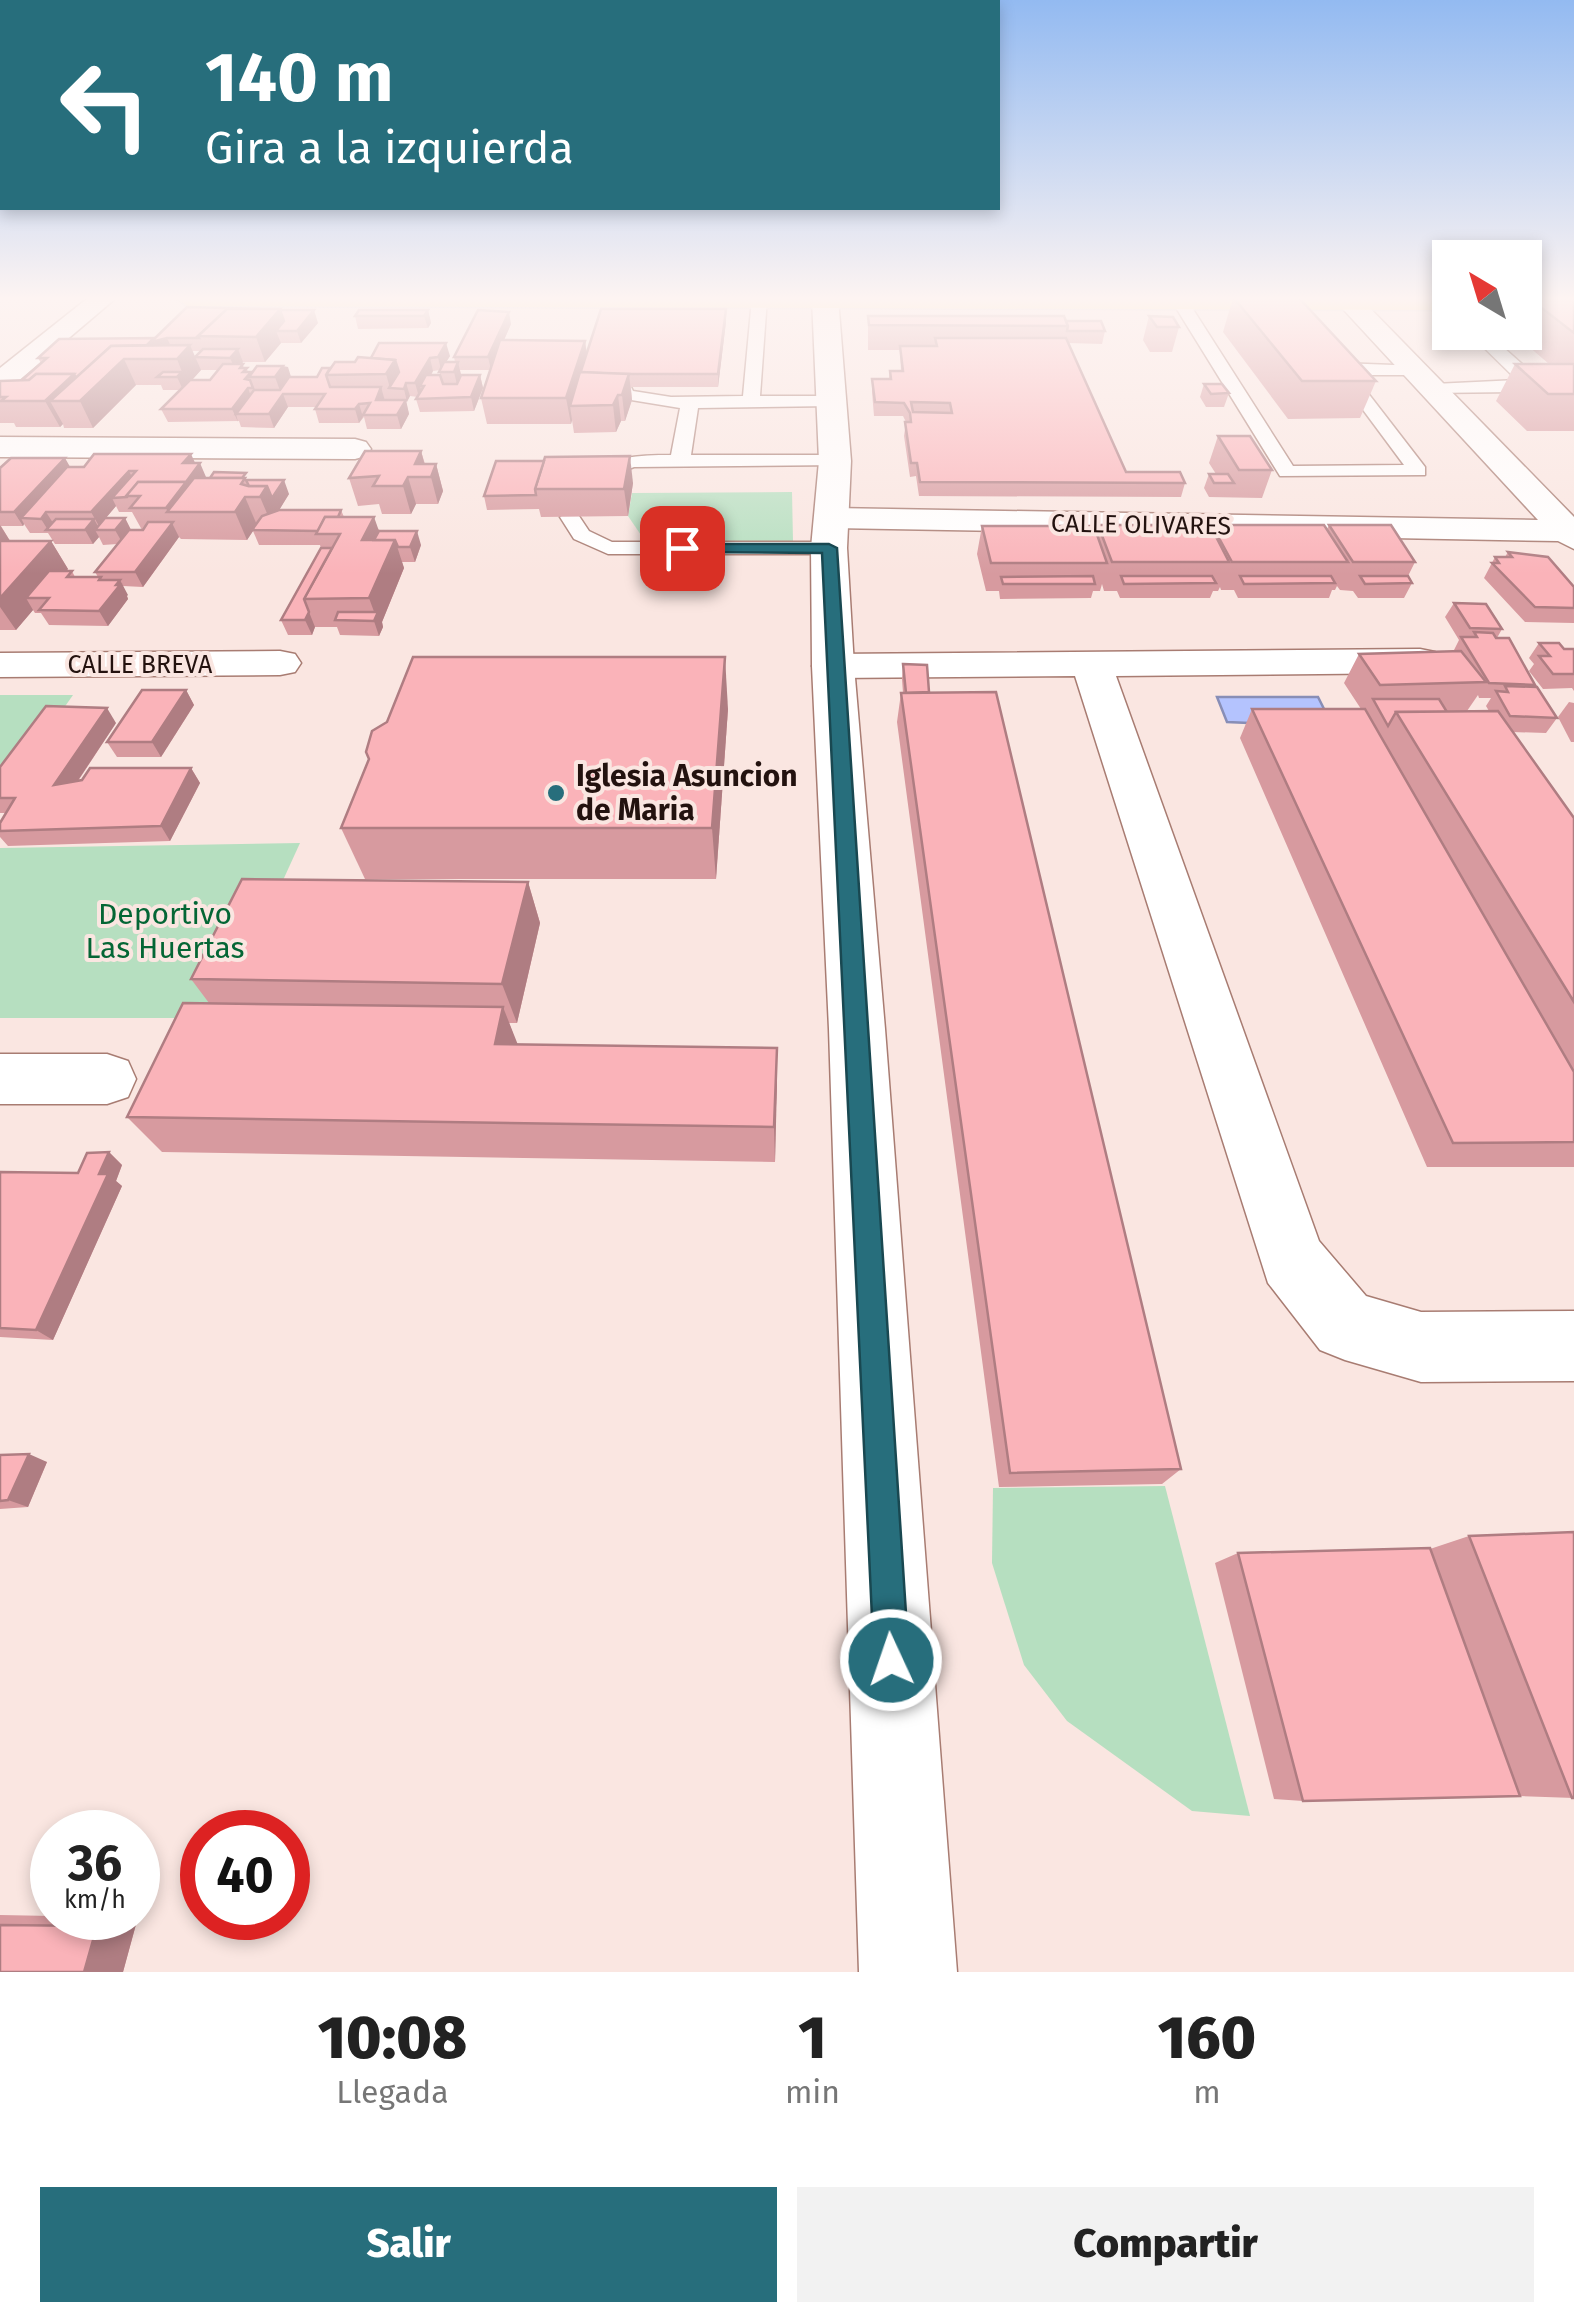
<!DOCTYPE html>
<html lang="es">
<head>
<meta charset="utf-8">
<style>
	:root { --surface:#fff; --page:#f2f2f2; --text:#222; --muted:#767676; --accent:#276e7c }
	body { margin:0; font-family:"Fira Sans",sans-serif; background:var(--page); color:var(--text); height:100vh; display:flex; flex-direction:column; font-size:38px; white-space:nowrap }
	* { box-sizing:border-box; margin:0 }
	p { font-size:32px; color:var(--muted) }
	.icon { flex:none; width:55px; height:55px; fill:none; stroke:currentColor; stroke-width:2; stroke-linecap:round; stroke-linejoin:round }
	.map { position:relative; height:1972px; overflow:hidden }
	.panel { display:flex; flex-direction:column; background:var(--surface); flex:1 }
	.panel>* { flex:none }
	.hud { position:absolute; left:0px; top:0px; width:1000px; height:210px; box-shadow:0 5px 15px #0003; background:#276e7c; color:#fff; overflow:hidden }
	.needle { width:65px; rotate:322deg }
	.fabs { position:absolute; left:1432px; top:240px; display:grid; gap:20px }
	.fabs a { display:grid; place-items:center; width:110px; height:110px; border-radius:0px; background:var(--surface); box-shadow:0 5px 15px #0003; font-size:50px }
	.speed { position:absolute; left:30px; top:1810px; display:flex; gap:20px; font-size:50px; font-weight:700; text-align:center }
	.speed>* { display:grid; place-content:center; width:130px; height:130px; border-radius:50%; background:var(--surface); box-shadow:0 5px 15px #0003; line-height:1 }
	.speed small { font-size:25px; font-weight:400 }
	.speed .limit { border:15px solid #d22; background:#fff; color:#111 }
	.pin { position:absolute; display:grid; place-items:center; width:85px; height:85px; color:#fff; margin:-42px; border-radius:20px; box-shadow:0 5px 15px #0006 }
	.me { position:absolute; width:110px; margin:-55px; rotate:357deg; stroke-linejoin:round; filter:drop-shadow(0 0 8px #0008) }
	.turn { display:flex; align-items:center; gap:35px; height:210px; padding:0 40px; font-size:45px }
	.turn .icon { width:130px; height:130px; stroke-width:2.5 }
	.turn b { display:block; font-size:70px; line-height:85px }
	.eta { display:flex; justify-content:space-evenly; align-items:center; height:170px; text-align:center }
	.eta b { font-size:60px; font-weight:800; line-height:70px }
	.primary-button { display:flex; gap:20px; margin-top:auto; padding:20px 40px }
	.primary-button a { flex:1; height:115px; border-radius:0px; background:var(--accent); color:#fff; font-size:40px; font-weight:800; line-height:115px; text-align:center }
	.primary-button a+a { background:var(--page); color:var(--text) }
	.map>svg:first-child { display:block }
</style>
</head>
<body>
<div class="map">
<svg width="1574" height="1972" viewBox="0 0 1574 1972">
	<rect width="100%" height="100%" fill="#fae6e1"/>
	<g fill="#b6dfc0">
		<polygon points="792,492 793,541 645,541 628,516 632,493"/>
		<polygon points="0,695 73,695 0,799"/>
		<polygon points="300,843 220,1018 0,1018 0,848"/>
		<polygon points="1165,1486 1250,1816 1192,1811 1067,1721 1024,1665 992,1563 993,1488"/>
	</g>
	<polygon fill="#b4c3fe" stroke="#888eb6" stroke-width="2.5" points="1217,697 1318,697 1333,727 1227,722"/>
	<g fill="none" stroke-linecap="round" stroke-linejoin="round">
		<g stroke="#a87c72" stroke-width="3">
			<g id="lane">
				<path d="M767,298L760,396H832L841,401L832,406L698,408L691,455H835L842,457V465L634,467L595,482H581V474C610,457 639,455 671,455L680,408L619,398L614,387L617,383H629L633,391L671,397L743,396L752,299Z"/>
				<polygon points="1181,298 1189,303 1293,466 1404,465 1332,368 1340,363 1421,366 1423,370 1415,375 1354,375 1425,467 1425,475 1280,476 1173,303"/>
				<polygon points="1468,332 1486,332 1531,372 1532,387 1516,392 1428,393 1425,389 1434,384 1517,380"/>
				<polygon points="570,511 577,513 589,531 612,542 829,542 840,548 829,554 608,554 574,539 560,517"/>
			</g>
		</g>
		<g stroke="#a87c72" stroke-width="3">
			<g id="street">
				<polygon points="1342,298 1360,298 1574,517 1574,549 1558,541 833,528 821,525 816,518 821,511 833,508 1538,520 1342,308 1338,303"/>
				<polygon points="0,437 355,439 366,442 371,449 366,456 355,459 0,457"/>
				<polygon points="1420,649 1435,652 1441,661 1435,670 1420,673 1116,676 1319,1241 1366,1296 1421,1312 1574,1311 1574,1381 1421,1382 1345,1360 1320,1350 1268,1283 1075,676 833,678 818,675 812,666 818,657 833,654"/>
				<polygon points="280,651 295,654 301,663 295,672 280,675 0,677 0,653"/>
				<polygon points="0,1054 107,1054 128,1061 136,1079 128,1097 107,1104 0,1104"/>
			</g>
		</g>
		<g stroke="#a87c72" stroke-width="3">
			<g id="secondary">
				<polygon points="88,298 116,298 10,388 0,391 0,368"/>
				<polygon points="812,298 838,298 851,461 847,548 854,666 885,1029 957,1972 859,1972 829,1029 812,666 811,548 819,461"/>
			</g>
		</g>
		<g stroke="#cfcbca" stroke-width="3">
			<polygon id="primary" points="175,298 1450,298 1450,310 188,306"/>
		</g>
		<use href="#lane" fill="#fff" fill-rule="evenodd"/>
		<use href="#street" fill="#fff" fill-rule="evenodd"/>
		<use href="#secondary" fill="#fff" fill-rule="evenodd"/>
		<use href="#primary" fill="#fee57f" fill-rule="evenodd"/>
	</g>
	<g fill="#d79a9f" fill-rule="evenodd">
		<polygon points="1233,298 1376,381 1360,418 1288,419 1223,332"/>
		<polygon points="1525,298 1574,298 1574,431 1527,431 1496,401 1515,364 1549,364 1512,332 1525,332"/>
		<path d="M726,309V322L718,387H631L632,400L625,421H621L616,432L574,433L572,420L571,424H487L481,398L490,370H460L461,375H480L483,388L474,411L420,412L416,399L418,397L410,396L406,402L409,414L401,429H367L364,417L359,423H319L315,409L316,407H288L274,428L241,427L239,421L168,422L161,409L180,390H163L161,385H136L93,428H64L63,424L60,427H16L14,423H0V381L22,380L41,363L38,358L154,338L318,323L301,343H281L265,362H243L241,364L249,372L291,377H317L330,368L371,358L450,356L446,362H455L454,357L511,324L504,340L585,341L587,353ZM192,351H201L195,357L201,370H218L210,380H192L201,370ZM440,370V375H431L433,371Z"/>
		<polygon points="428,310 431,323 428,328 358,329 355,316"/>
		<polygon points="868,316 1065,321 1105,331 1102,344 1068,343 1126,472 1185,483 1181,497 919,496 916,476 910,477 904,436 906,422 903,416 874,416 872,392 872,379 889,379 890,371 901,371 900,350 868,350"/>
		<polygon points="1149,316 1179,327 1172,352 1150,352 1143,340"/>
		<polygon points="1204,384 1229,393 1224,407 1206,407 1200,397"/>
		<polygon points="1218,436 1272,470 1262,498 1209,497 1204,488 1209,474 1216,474 1209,463"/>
		<polygon points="421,451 425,464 436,464 443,491 438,504 416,504 411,514 382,514 379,504 358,506 349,478"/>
		<polygon points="496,461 633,483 628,516 541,517 539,509 487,510 484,496"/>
		<path d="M195,463L206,478L249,480L289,494L279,510H341L344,517L421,545L415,562H402L404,568L382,622L383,627L379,636L340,635L337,627H315L312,635H288L281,620L321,548L320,545H259L253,531L247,540L181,539L179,537L143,587L123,586L128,599L108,626L49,625L41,613H35L33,610L16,630H0V468ZM116,506L119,512H132L142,530H131L125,518H106ZM24,524L30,533H48L55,544H93L99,537L103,545L117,544L95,572L98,577H75L72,571H66L68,569L51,541H10L1,526H23Z"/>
		<polygon points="1098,525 1211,528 1212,525 1327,529 1329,525 1415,562 1408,576 1412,583 1404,598 1358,598 1353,591 1340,590 1337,586 1335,590 1332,590 1329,598 1238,598 1234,590 1221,590 1220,587 1218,591 1213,591 1210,598 1120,598 1117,591 1104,591 1102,584 1100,591 1093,591 1091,598 1000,599 999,591 986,591 977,554 982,526 1096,532"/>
		<polygon points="1508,552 1574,587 1574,623 1525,622 1484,578 1495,557 1505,557"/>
		<path d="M1454,603L1502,629L1497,638L1535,685L1534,687L1557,718L1546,733L1512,732L1574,818V1167H1427L1240,738L1252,709H1361L1344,683L1359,654L1453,652L1459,640L1445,617ZM1478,695L1479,698H1491L1486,706L1489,711H1467Z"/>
		<polygon points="1539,643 1564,649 1574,649 1574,691 1572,688 1543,689 1529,671 1534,664 1529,658"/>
		<polygon points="903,664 929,692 1181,1469 1162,1484 999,1487 897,722 901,693 903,693 902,679"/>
		<polygon points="186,690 194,705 161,757 117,757 107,742"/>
		<polygon points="1569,702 1574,703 1574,742 1571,742 1558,717"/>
		<polygon points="728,709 716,879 365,879 341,828"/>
		<polygon points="116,723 78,781 191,768 200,783 170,841 8,846 0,837 0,823 6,813 0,813 0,767"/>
		<polygon points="528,882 540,923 517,1023 509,1023 517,1044 777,1048 775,1162 162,1152 127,1117 209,1003 191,979"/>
		<polygon points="109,1152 122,1165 116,1181 122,1186 53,1340 0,1337 0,1172 78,1173"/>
		<polygon points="0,1455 47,1462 28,1507 0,1509"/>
		<polygon points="1469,1536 1574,1798 1520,1796 1303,1801 1274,1799 1215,1563 1238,1553 1430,1549"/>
		<polygon points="0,1915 52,1916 52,1918 138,1917 123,1972 0,1972"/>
	</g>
	<g fill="#af7d82">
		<polygon points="280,309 288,331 276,331 281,343 265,362 256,337"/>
		<polygon points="726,309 726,322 718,387 718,374"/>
		<polygon points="314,310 318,323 301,343 297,331"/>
		<polygon points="428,310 431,323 428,328 424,316"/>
		<polygon points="509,312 511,324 491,370 488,357"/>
		<polygon points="154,338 167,338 173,351 137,359"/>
		<polygon points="585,341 588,366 570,406 572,420 571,424 566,398"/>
		<polygon points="446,343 450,356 441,370 438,357"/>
		<polygon points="190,345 201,370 183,390 177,377 182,372 177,359"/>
		<polygon points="238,349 243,362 236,371 230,358"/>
		<polygon points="430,358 433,371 424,388 420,386 422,392 419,397 415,383"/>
		<polygon points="124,359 136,385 93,428 80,401 50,401 63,424 60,427 45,401 74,374"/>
		<polygon points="395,360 402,385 390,388 386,374"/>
		<polygon points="458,362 464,388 460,397 454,372"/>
		<polygon points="283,366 288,367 292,380 283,394 288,407 274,428 269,414 282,396 275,377"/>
		<polygon points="629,374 632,400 625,421 622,395"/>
		<polygon points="480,375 483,388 474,411 471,397"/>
		<polygon points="406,383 410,396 407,402 404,389"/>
		<polygon points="381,387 385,401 376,400"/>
		<polygon points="248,388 253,402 236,414 238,422 232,409"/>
		<polygon points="618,395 621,421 616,432 613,405"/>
		<polygon points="406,400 409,414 401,429 397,415"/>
		<polygon points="359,404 363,417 359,423 355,409"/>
		<polygon points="421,451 428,477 415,464"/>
		<polygon points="191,454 197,467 200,463 206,477 168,512 166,508 183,463"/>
		<polygon points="630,456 633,483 628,516 624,489"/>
		<polygon points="65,458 73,472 21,518 24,524 23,526 14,512"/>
		<polygon points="436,464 443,491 438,504 431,477"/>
		<polygon points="129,471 136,485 112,498 116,506 99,526 91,512"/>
		<polygon points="408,477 416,504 411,514 403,486"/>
		<polygon points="284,480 289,494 278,512 272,525 260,497 267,486"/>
		<polygon points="245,497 257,525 247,540 235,512"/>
		<polygon points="46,512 55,526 48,530 41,519"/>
		<polygon points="374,517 384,545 362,540"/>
		<polygon points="125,518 132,532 123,544 115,530"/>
		<polygon points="94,519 100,530 95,530 99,537 93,544 85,530"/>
		<polygon points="172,523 179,537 143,587 135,572"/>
		<polygon points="0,525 12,544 0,557"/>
		<polygon points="417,531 421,545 415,562 410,547"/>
		<polygon points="395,540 404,568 382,622 383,627 379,636 374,621 376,617 369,598"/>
		<polygon points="51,541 68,569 43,598 26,598 33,610 16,630 0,607 0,598"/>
		<polygon points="120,580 128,595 127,596 128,599 108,626 99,611"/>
		<polygon points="309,612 315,627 312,635 305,620"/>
		<polygon points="725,657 728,709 716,879 712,828"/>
		<polygon points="186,690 194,705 161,757 152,742"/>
		<polygon points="107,708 116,723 65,800 54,785"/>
		<polygon points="191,768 200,783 170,841 161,826"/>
		<polygon points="528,882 540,923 517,1023 502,984"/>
		<polygon points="503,1007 518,1045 495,1044"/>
		<polygon points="777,1048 777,1085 775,1162 774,1127"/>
		<polygon points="109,1152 122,1165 116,1181 122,1186 53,1340 36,1330"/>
		<polygon points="29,1454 47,1462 28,1507 8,1500"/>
		<polygon points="138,1917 123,1972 84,1972 97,1926"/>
	</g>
	<g fill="#fab3b9" stroke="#af7d82" stroke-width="2.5" fill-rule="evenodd">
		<polygon points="1234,298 1299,298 1376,381 1302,381"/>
		<polygon points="1529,298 1574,298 1574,333"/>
		<polygon points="187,307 262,309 227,309 198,336 199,338 167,338 151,342"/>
		<polygon points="227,309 280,309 256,337 198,336"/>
		<polygon points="601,309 726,309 718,374 618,374 580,372 580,374"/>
		<polygon points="280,310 314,310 297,331 276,331 284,321"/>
		<polygon points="359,310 428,310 424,316 355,316"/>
		<polygon points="478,310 509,312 488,357 454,357"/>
		<polygon points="868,316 1064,316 1068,326 869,325"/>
		<polygon points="1149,316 1173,317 1179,327 1157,327"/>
		<polygon points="1066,321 1101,321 1105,331 1067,331 1068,326"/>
		<polygon points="154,338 147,345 111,346 76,378 74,374 36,374 29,380 22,380 47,358 38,358 59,339"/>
		<path d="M935,338H1066L1126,472H1180L1185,483L920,482L917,463H911L905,422H911L910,413L904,403L875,402L872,379H891L890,371H903L900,346H937ZM911,402L950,403L952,413L913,412Z"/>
		<polygon points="500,340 585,341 566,398 481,398"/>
		<polygon points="379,343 446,343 438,357 430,358 415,383 406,383 404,389 389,388 399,372 395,360 371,358"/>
		<polygon points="190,345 177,359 124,359 80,401 50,401 111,346"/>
		<polygon points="203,349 238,349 230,358 195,357"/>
		<polygon points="358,357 395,360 386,374 326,375 335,362 355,362"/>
		<polygon points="444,362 458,362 454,372 439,372"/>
		<polygon points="223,364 243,364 240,368 247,368 243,372 251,372 245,379 250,380 253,388 248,388 232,409 161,409 190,380 210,380"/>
		<polygon points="1515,364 1574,364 1574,394 1548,394"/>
		<polygon points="257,366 283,366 275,377 249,377"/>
		<polygon points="322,368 330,368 326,375 330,387 381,387 376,400 406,400 397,415 363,415 370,403 359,404 355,409 315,409 325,394 283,394 269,414 236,414 254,390 280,390 289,377 317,377"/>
		<polygon points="163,372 182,372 177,377 157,377"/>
		<polygon points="580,372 629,374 622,395 618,395 613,405 570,406"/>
		<polygon points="36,374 74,374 45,401 1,401 6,397 0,397 0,381 29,380"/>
		<polygon points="426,375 440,375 443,384 457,384 461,375 480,375 471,397 416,399 424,386 420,386"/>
		<polygon points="1204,384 1222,384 1229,393 1211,394"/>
		<polygon points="1218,436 1250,436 1272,470 1239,470"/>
		<polygon points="365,451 421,451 415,464 436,464 431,477 408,477 403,486 373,486 379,476 349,478"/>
		<polygon points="94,454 191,454 183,463 200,463 186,482 138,482 127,497 112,498 136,471 129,471 91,512 46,512 41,519 21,518 67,467 84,467"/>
		<polygon points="630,456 624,489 535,489 545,457"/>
		<polygon points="11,458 65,458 14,512 0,512 0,468"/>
		<polygon points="496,461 544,461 535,489 536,495 484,496"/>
		<polygon points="214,472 246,473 242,478 210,478"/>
		<polygon points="1209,474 1228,474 1234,483 1214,483"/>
		<polygon points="194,478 245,478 241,484 248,486 267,486 260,497 245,497 235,512 167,512"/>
		<polygon points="246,480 284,480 272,498 267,486 249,486"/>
		<polygon points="138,482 186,482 166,508 130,508 140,496 126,496"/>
		<polygon points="279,510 341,510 338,517 325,517 318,531 252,530 262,516"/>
		<polygon points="325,517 374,517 362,540 395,540 369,598 304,599 340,534 316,534"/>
		<polygon points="105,518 125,518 115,530 95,530"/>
		<polygon points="56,519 94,519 85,530 46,530"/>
		<polygon points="148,522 173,522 135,572 95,572 129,530 143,530"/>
		<polygon points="1098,525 1210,525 1229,562 1112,562"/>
		<polygon points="1212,525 1324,525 1348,562 1232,562"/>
		<polygon points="1329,525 1391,525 1415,562 1353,562"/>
		<polygon points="982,526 1094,526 1107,563 991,563"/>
		<polygon points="379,531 417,531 410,547 398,547 395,540 374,540"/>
		<polygon points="0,541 51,541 0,598"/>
		<polygon points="321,548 332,548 304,599 309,612 305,620 281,620"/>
		<polygon points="1508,552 1548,557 1574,587 1574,608 1535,607 1492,563 1499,563 1495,557 1512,557"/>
		<polygon points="49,571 72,571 67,577 101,577 99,580 120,580 116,585 120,585 99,611 39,610 49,598 26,598"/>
		<polygon points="1093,576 1095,584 1003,584 1001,577"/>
		<polygon points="1121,576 1212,576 1216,583 1124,584"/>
		<polygon points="1240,576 1331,576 1335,583 1244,584"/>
		<polygon points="1360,576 1408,576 1412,583 1365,584"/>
		<polygon points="1454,603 1486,604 1502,629 1470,628"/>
		<polygon points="338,612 378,612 374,621 335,620"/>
		<polygon points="1474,632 1493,633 1496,638 1509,638 1535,685 1489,683 1461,637 1477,637"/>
		<polygon points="1539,643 1559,643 1564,649 1574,649 1574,674 1553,674 1539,656 1550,656"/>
		<polygon points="1461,651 1486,682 1380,685 1359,654"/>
		<polygon points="413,657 725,657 712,828 341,828 369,759 366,752 372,731 387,722"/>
		<polygon points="903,664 927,665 929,692 906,693"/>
		<polygon points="1505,686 1537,687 1557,718 1510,716 1496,691 1508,692"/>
		<polygon points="142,690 186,690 152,742 107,742"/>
		<polygon points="996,692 1181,1469 1010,1473 901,693"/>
		<polygon points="1373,699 1439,699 1447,712 1396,712 1388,726"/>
		<polygon points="46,706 107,708 54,785 82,780 90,768 191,768 161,826 0,831 0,823 15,798 0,798 0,767"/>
		<polygon points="1252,709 1365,709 1574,1072 1574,1142 1453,1143"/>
		<polygon points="1498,711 1574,818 1574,1002 1396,712"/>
		<polygon points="242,879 528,882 502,984 191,979"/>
		<polygon points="183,1003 503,1007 495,1044 777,1048 774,1127 127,1117"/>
		<polygon points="109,1152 99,1174 108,1174 36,1330 0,1328 0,1172 78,1173 87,1153"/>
		<polygon points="29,1454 8,1500 0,1501 0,1455"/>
		<polygon points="1574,1532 1574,1798 1572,1798 1469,1536"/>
		<polygon points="1430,1548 1520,1796 1303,1801 1238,1553"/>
		<polygon points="0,1925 97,1926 84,1972 0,1972"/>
	</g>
	<linearGradient id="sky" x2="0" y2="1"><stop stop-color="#93baf1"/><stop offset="0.52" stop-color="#fdf4f2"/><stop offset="1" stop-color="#fdf4f2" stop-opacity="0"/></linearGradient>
	<rect width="1574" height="574" fill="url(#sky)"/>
	<polygon fill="#276e7c" stroke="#194851" stroke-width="2.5" points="829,544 837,548 909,1660 904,1672 891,1677 879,1672 874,1660 822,553 682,552 674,548 682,544"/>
	<circle fill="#276e7c" stroke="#fae6e1" stroke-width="4" cx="556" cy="793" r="10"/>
	<g text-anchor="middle" stroke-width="8" stroke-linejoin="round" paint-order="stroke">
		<g font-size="25" fill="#23120f" stroke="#fae6e1">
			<text transform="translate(1141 524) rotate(1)" y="9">CALLE OLIVARES</text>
			<text x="140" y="673">CALLE BREVA</text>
		</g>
		<g font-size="30" font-weight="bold" fill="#23120f" stroke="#fae6e1" text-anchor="start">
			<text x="576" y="786">Iglesia Asuncion<tspan x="576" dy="34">de Maria</tspan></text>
		</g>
		<g font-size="30" fill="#046635" stroke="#fae6e1">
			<text x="165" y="924">Deportivo<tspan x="165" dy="34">Las Huertas</tspan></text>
		</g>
	</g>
</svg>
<div class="fabs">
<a><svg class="needle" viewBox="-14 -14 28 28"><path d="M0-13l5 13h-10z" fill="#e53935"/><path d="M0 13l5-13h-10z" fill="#767676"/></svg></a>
</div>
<div class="speed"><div>36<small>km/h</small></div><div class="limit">40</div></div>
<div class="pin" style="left:682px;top:548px;background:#d93025"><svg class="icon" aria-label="arrive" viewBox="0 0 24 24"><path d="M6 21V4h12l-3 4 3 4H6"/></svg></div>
<svg class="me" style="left:891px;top:1660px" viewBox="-20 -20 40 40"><circle r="17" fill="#276e7c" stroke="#fff" stroke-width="3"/><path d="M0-11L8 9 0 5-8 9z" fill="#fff"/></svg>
<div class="hud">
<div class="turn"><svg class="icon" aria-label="left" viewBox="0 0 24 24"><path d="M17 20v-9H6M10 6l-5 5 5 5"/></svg><div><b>140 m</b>Gira a la izquierda</div></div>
</div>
</div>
<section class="panel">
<div class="eta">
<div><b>10:08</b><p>Llegada</p></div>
<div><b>1</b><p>min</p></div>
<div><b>160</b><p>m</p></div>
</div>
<div class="primary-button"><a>Salir</a><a>Compartir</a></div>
</section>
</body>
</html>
